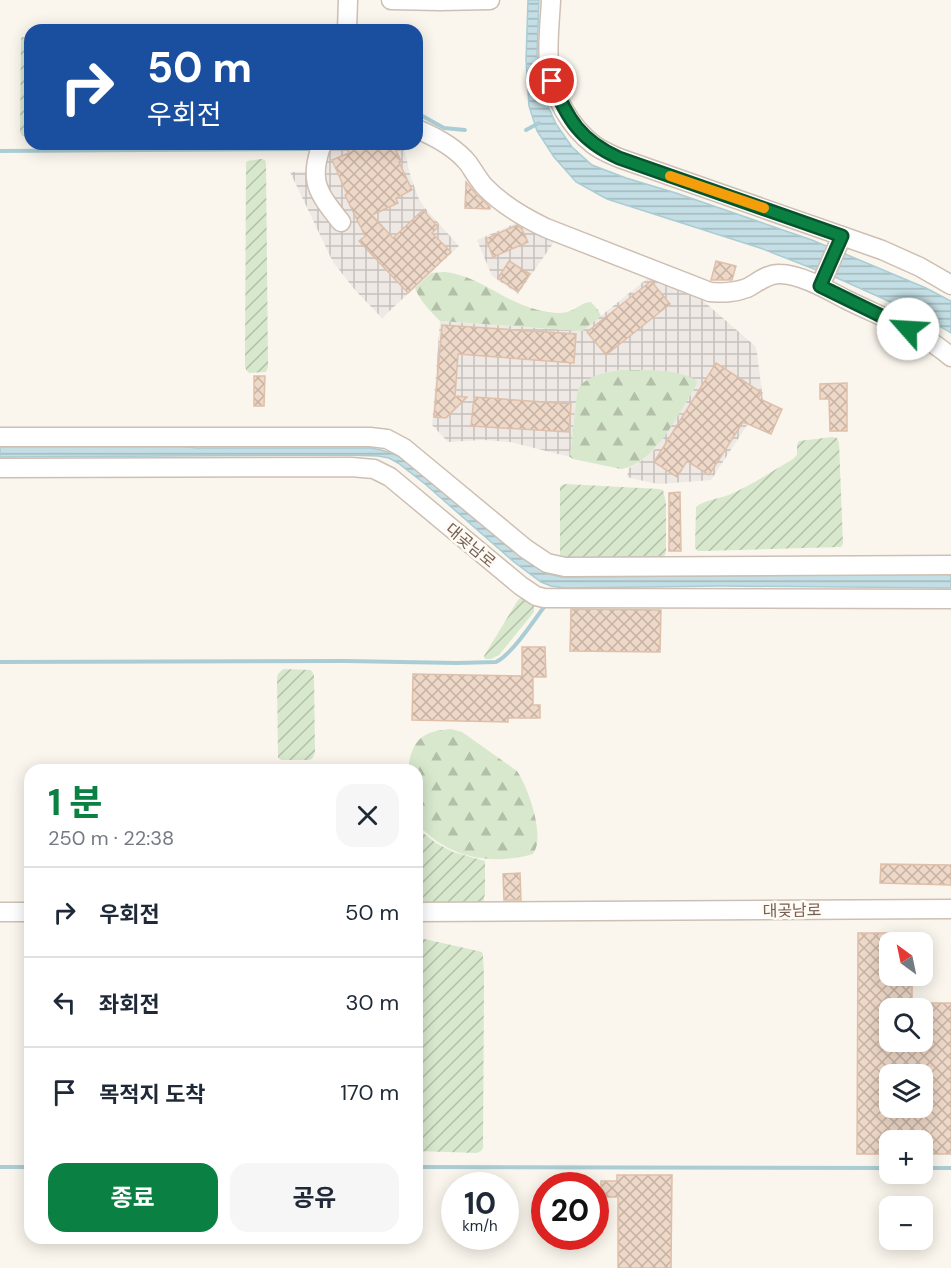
<!DOCTYPE html>
<html lang="ko">
<head>
<meta charset="utf-8">
<style>
	:root { --surface:#fff; --page:#f6f6f7; --text:#1f2937; --muted:#747a83; --line:#e0e1e3; --accent:#0b8043 }
	body { margin:0; font-family:"DM Sans","Noto Sans KR",sans-serif; background:var(--page); color:var(--text); height:100vh; display:flex; flex-direction:column; font-size:22px; white-space:nowrap }
	* { box-sizing:border-box; margin:0 }
	p { font-size:20px; color:var(--muted) }
	.icon { flex:none; width:33px; height:33px; fill:none; stroke:currentColor; stroke-width:2; stroke-linecap:round; stroke-linejoin:round }
	.map { position:relative; flex:1; overflow:hidden }
	.panel { position:absolute; left:24px; top:764px; width:399px; height:480px; display:flex; flex-direction:column; background:var(--surface); border-radius:18px; box-shadow:0 3px 15px #0003 }
	.panel>* { flex:none }
	.guide { position:absolute; left:24px; top:24px; width:399px; height:126px; border-radius:18px; box-shadow:0 3px 15px #0003; background:#1a4fa0; color:#fff; overflow:hidden }
	.needle { width:39px; rotate:327deg }
	.tools { position:absolute; left:879px; top:932px; display:grid; gap:12px }
	.tools a { display:grid; place-items:center; width:54px; height:54px; border-radius:12px; background:var(--surface); box-shadow:0 3px 15px #0003; font-size:30px }
	.speed { position:absolute; left:441px; top:1172px; display:flex; gap:12px; font-size:30px; font-weight:700; text-align:center }
	.speed>* { display:grid; place-content:center; width:78px; height:78px; border-radius:50%; background:var(--surface); box-shadow:0 3px 15px #0003; line-height:1 }
	.speed small { font-size:15px; font-weight:400 }
	.speed .limit { border:9px solid #d22; background:#fff; color:#111 }
	.pin { position:absolute; display:grid; place-items:center; width:51px; height:51px; color:#fff; margin:-26px; border:3px solid #fff; border-radius:50%; box-shadow:0 2px 6px #0007 }
	.me { position:absolute; width:66px; margin:-33px; rotate:296deg; stroke-linejoin:round; filter:drop-shadow(0 0 4px #0008) }
	.turn { display:flex; align-items:center; gap:21px; height:126px; padding:0 24px; font-size:27px }
	.turn .icon { width:78px; height:78px; stroke-width:2.5 }
	.turn b { display:block; font-size:42px; line-height:51px }
	.round { display:grid; place-items:center; flex:none; width:63px; height:63px; border-radius:18px; background:var(--page) }
	.overview { display:flex; align-items:center; justify-content:space-between; height:102px; padding:0 24px }
	h1 { font-size:36px; font-weight:700; line-height:45px; color:var(--accent) }
	.button { display:flex; gap:12px; margin-top:auto; padding:12px 24px }
	.button a { flex:1; height:69px; border-radius:18px; background:var(--accent); color:#fff; font-size:24px; font-weight:700; line-height:69px; text-align:center }
	.button a+a { background:var(--page); color:var(--text) }
	ul { padding:0; list-style:none }
	li { display:flex; align-items:center; gap:18px; height:90px; padding:0 24px; border-top:2px solid var(--line) }
	li div { flex:1 }
	li b { display:block; font-size:22px }
	li em { font-style:normal }
	.map>svg:first-child { display:block }
</style>
</head>
<body>
<div class="map">
<svg width="951" height="1268" viewBox="0 0 951 1268">
	<defs>
		<pattern id="industrial-grid" width="8" height="8" patternUnits="userSpaceOnUse" patternTransform="scale(1.5)"><rect width="8" height="8" fill="#eee9e5"/><path d="M0 4h8M4 0v8" fill="none" stroke="#c5c0bc"/></pattern>
		<pattern id="forest-firs" width="22" height="20" patternUnits="userSpaceOnUse" patternTransform="scale(1.5)"><rect width="22" height="20" fill="#d7e8cc"/><path d="M5 1l3.5 6h-7zM16 11l3.5 6h-7z" fill="#b3bfa8"/></pattern>
		<pattern id="garden-furrows" width="10" height="10" patternUnits="userSpaceOnUse" patternTransform="scale(1.5)"><rect width="10" height="10" fill="#d7e8cc"/><path d="M-1 1l2-2M0 10L10 0M9 11l2-2" fill="none" stroke="#b3bfa8"/></pattern>
		<pattern id="water-rules" width="6" height="5" patternUnits="userSpaceOnUse" patternTransform="scale(1.5)"><rect width="6" height="5" fill="#c3dee4"/><path d="M0 2.5h6" fill="none" stroke="#a3b7bb"/></pattern>
		<pattern id="building-cross-hatch" width="8" height="8" patternUnits="userSpaceOnUse" patternTransform="scale(1.5)"><rect width="8" height="8" fill="#eed8c7"/><path d="M0 0l8 8M0 8l8-8" fill="none" stroke="#c5b2a4"/></pattern>
	</defs>
	<rect width="100%" height="100%" fill="#fbf6ed"/>
	<g fill="url(#industrial-grid)">
		<polygon points="328,144 403,144 411,178 419,199 425,208 459,246 382,318 355,290 333,262 290,172 322,171"/>
		<polygon points="521,221 556,239 518,294 492,276 477,240"/>
		<polygon points="653,274 684,287 701,299 755,346 757,352 763,401 711,480 661,484 652,483 627,477 629,468 640,462 654,450 663,438 696,386 639,370 619,370 607,372 583,383 577,392 570,457 510,442 483,440 448,442 432,425 440,321 582,331"/>
	</g>
	<g fill="url(#forest-firs)">
		<path d="M444,272C479,275 505,303 538,310C549,312 560,315 570,311C578,308 583,302 591,302L598,310L601,316L582,331L440,321C430,311 420,301 415,288L431,273Z"/>
		<path d="M620,370C640,370 681,368 697,381L696,386C679,412 655,465 621,469L573,459L570,457L577,392C582,377 605,372 620,370Z"/>
		<path d="M451,729L462,732L517,771C528,787 546,837 533,854C502,863 469,861 441,844C433,839 426,832 419,827L417,824V770L408,769C412,741 421,731 451,729Z"/>
	</g>
	<g fill="url(#garden-furrows)">
		<polygon points="22,37 30,37 30,137 22,136 20,132 21,39"/>
		<polygon points="261,159 265,160 266,164 268,367 266,372 249,373 246,370 245,365 246,164 247,161"/>
		<path d="M832,437L837,438L839,443L843,544L841,547L704,551H698L695,548L696,507C706,499 720,499 731,494C753,484 773,471 793,459L797,455V445L799,441Z"/>
		<polygon points="566,484 659,489 663,490 666,503 666,551 665,555 662,557 563,557 560,555 560,487 562,485"/>
		<polygon points="522,597 534,606 534,612 499,655 491,659 485,659 484,656 518,600"/>
		<polygon points="283,669 311,670 314,675 315,753 312,759 309,760 282,760 279,759 278,757 277,678 278,674"/>
		<polygon points="417,828 436,843 453,852 485,861 485,893 483,903 478,904 417,903"/>
		<polygon points="420,938 478,951 482,952 483,955 484,978 483,1148 481,1151 477,1153 417,1151 417,939"/>
	</g>
	<g fill="url(#water-rules)" stroke="#aacdd5" stroke-width="1.5">
		<polygon points="528,0 539,0 537,55 539,72 545,99 556,124 572,147 592,165 626,178 676,193 812,240 926,288 951,301 951,333 924,317 837,278 760,248 607,199 576,182 554,157 537,131 529,106 526,60"/>
		<path d="M0,445H173L196,448H371C385,450 396,454 409,462L508,544L538,568L549,574L562,577L951,574V588L720,586L564,588L551,586L541,582L514,562L425,484L398,463L389,458L378,456L344,455L0,457Z"/>
	</g>
	<g fill="none" stroke-linecap="round" stroke-linejoin="round">
		<g stroke="#aacdd5" stroke-width="4">
			<polyline points="417,113 444,128 465,130"/>
			<polyline points="526,130 539,123"/>
			<polyline points="0,151 309,149"/>
			<path d="M0,662L345,661L457,663L496,662C512,654 532,623 544,607"/>
			<polyline points="0,1167 30,1167"/>
			<polyline points="417,1167 890,1168"/>
			<polyline points="922,1168 951,1168"/>
		</g>
	</g>
	<g fill="url(#building-cross-hatch)" stroke="#dfbfa9" stroke-width="1.5" fill-rule="evenodd">
		<polygon points="362,144 393,144 401,161 399,162 412,190 396,198 398,203 372,215 393,238 423,210 438,227 432,233 451,252 408,293 359,241 365,236 345,195 347,194 332,160 349,153 348,150"/>
		<polygon points="466,182 476,194 490,207 490,209 465,208"/>
		<polygon points="517,225 522,229 528,242 493,257 486,239"/>
		<polygon points="509,261 530,274 518,292 498,278"/>
		<polygon points="716,261 736,266 732,280 711,280"/>
		<polygon points="651,281 670,304 606,355 587,332"/>
		<polygon points="442,325 576,334 574,363 458,354 455,396 467,397 446,418 434,417"/>
		<polygon points="716,363 762,393 758,398 782,409 771,434 743,422 709,475 687,461 677,477 654,462"/>
		<polygon points="254,376 265,376 264,406 254,406"/>
		<polygon points="847,383 847,431 830,431 829,399 820,399 820,384"/>
		<polygon points="474,397 571,404 569,432 471,426"/>
		<polygon points="680,492 681,551 669,551 669,493"/>
		<polygon points="571,609 661,610 660,652 570,651"/>
		<polygon points="522,647 545,647 546,677 533,677 533,705 540,705 540,718 508,718 508,722 412,720 413,674 522,676"/>
		<polygon points="881,864 951,865 951,885 880,883"/>
		<polygon points="520,873 521,900 504,900 503,874"/>
		<path d="M858,933H890V975H912V1008H890V1041H922V1003H951V1154H922V1140H890V1154H857ZM890,1074H922V1107H890Z"/>
		<polygon points="617,1175 672,1175 671,1268 618,1268 618,1197 601,1197 601,1181 617,1181"/>
	</g>
	<g fill="none" stroke-linecap="round" stroke-linejoin="round">
		<g stroke="#cdbfb3" stroke-width="21">
			<g id="minor">
				<polyline points="391,0 440,1 490,0"/>
				<path d="M551,0C550,21 547,44 549,65C552,95 570,127 594,145C602,151 610,154 619,158L882,250L920,267L951,285"/>
				<polyline points="347,30 348,0"/>
				<path d="M417,129C436,137 455,147 468,163C473,170 478,179 484,186C502,205 523,217 546,228L710,292C723,293 734,293 747,288C757,283 768,273 780,274C800,274 828,290 845,299C881,317 921,331 951,357"/>
				<path d="M322,144C308,181 318,193 341,222"/>
				<polyline points="820,286 842,236"/>
				<polyline points="0,437 370,437 387,439 404,448 526,549 547,563 565,567 951,565"/>
				<polyline points="0,468 351,467 374,469 390,477 521,586 536,596 544,598 951,599"/>
				<polyline points="0,912 30,912"/>
				<polyline points="417,912 951,909"/>
			</g>
		</g>
		<use href="#minor" stroke="#fff" stroke-width="18"/>
	</g>
	<g fill="none" stroke-linecap="round" stroke-linejoin="round">
		<g stroke="#07532c" stroke-width="15">
			<path id="route" d="M552,81C567,119 581,141 619,158L842,236L820,286L908,329"/>
		</g>
		<use href="#route" stroke="#0b8043" stroke-width="10"/>
		<polyline stroke="#f59e0b" stroke-width="10" points="670,176 764,208"/>
	</g>
	<g text-anchor="middle" stroke-width="5" stroke-linejoin="round" paint-order="stroke">
		<g font-size="16" fill="#755f51" stroke="#fefaf4">
			<text transform="translate(471 545) rotate(40)" y="6">대곶남로</text>
			<text transform="translate(792 910) rotate(-1)" y="6">대곶남로</text>
		</g>
	</g>
</svg>
<div class="tools">
<a><svg class="needle" viewBox="-14 -14 28 28"><path d="M0-13l5 13h-10z" fill="#e53935"/><path d="M0 13l5-13h-10z" fill="#747a83"/></svg></a>
<a><svg class="icon" aria-label="search" viewBox="0 0 24 24"><circle cx="10" cy="10" r="6"/><path d="M15 15l6 6"/></svg></a>
<a><svg class="icon" aria-label="layers" viewBox="0 0 24 24"><path d="M12 4l9 5-9 5-9-5zM3 14l9 5 9-5"/></svg></a>
<a>+</a>
<a>−</a>
</div>
<div class="speed"><div>10<small>km/h</small></div><div class="limit">20</div></div>
<div class="pin" style="left:552px;top:81px;background:#d93025"><svg class="icon" aria-label="arrive" viewBox="0 0 24 24"><path d="M6 21V4h12l-3 4 3 4H6"/></svg></div>
<svg class="me" style="left:908px;top:329px" viewBox="-20 -20 40 40"><circle r="19" fill="#fff"/><path d="M0-13L10 11 0 6-10 11z" fill="#0b8043"/></svg>
<div class="guide">
<div class="turn"><svg class="icon" aria-label="right" viewBox="0 0 24 24"><path d="M7 20v-9h11M14 6l5 5-5 5"/></svg><div><b>50 m</b>우회전</div></div>
</div>
<section class="panel">
<div class="overview"><div><h1>1 분</h1><p>250 m · 22:38</p></div><a class="round"><svg class="icon" aria-label="close" viewBox="0 0 24 24"><path d="M6 6l12 12M18 6L6 18"/></svg></a></div>
<ul>
<li><svg class="icon" aria-label="right" viewBox="0 0 24 24"><path d="M7 20v-9h11M14 6l5 5-5 5"/></svg><div><b>우회전</b></div><em>50 m</em></li>
<li><svg class="icon" aria-label="left" viewBox="0 0 24 24"><path d="M17 20v-9H6M10 6l-5 5 5 5"/></svg><div><b>좌회전</b></div><em>30 m</em></li>
<li><svg class="icon" aria-label="arrive" viewBox="0 0 24 24"><path d="M6 21V4h12l-3 4 3 4H6"/></svg><div><b>목적지 도착</b></div><em>170 m</em></li>
</ul>
<div class="button"><a>종료</a><a>공유</a></div>
</section>
</div>
</body>
</html>
